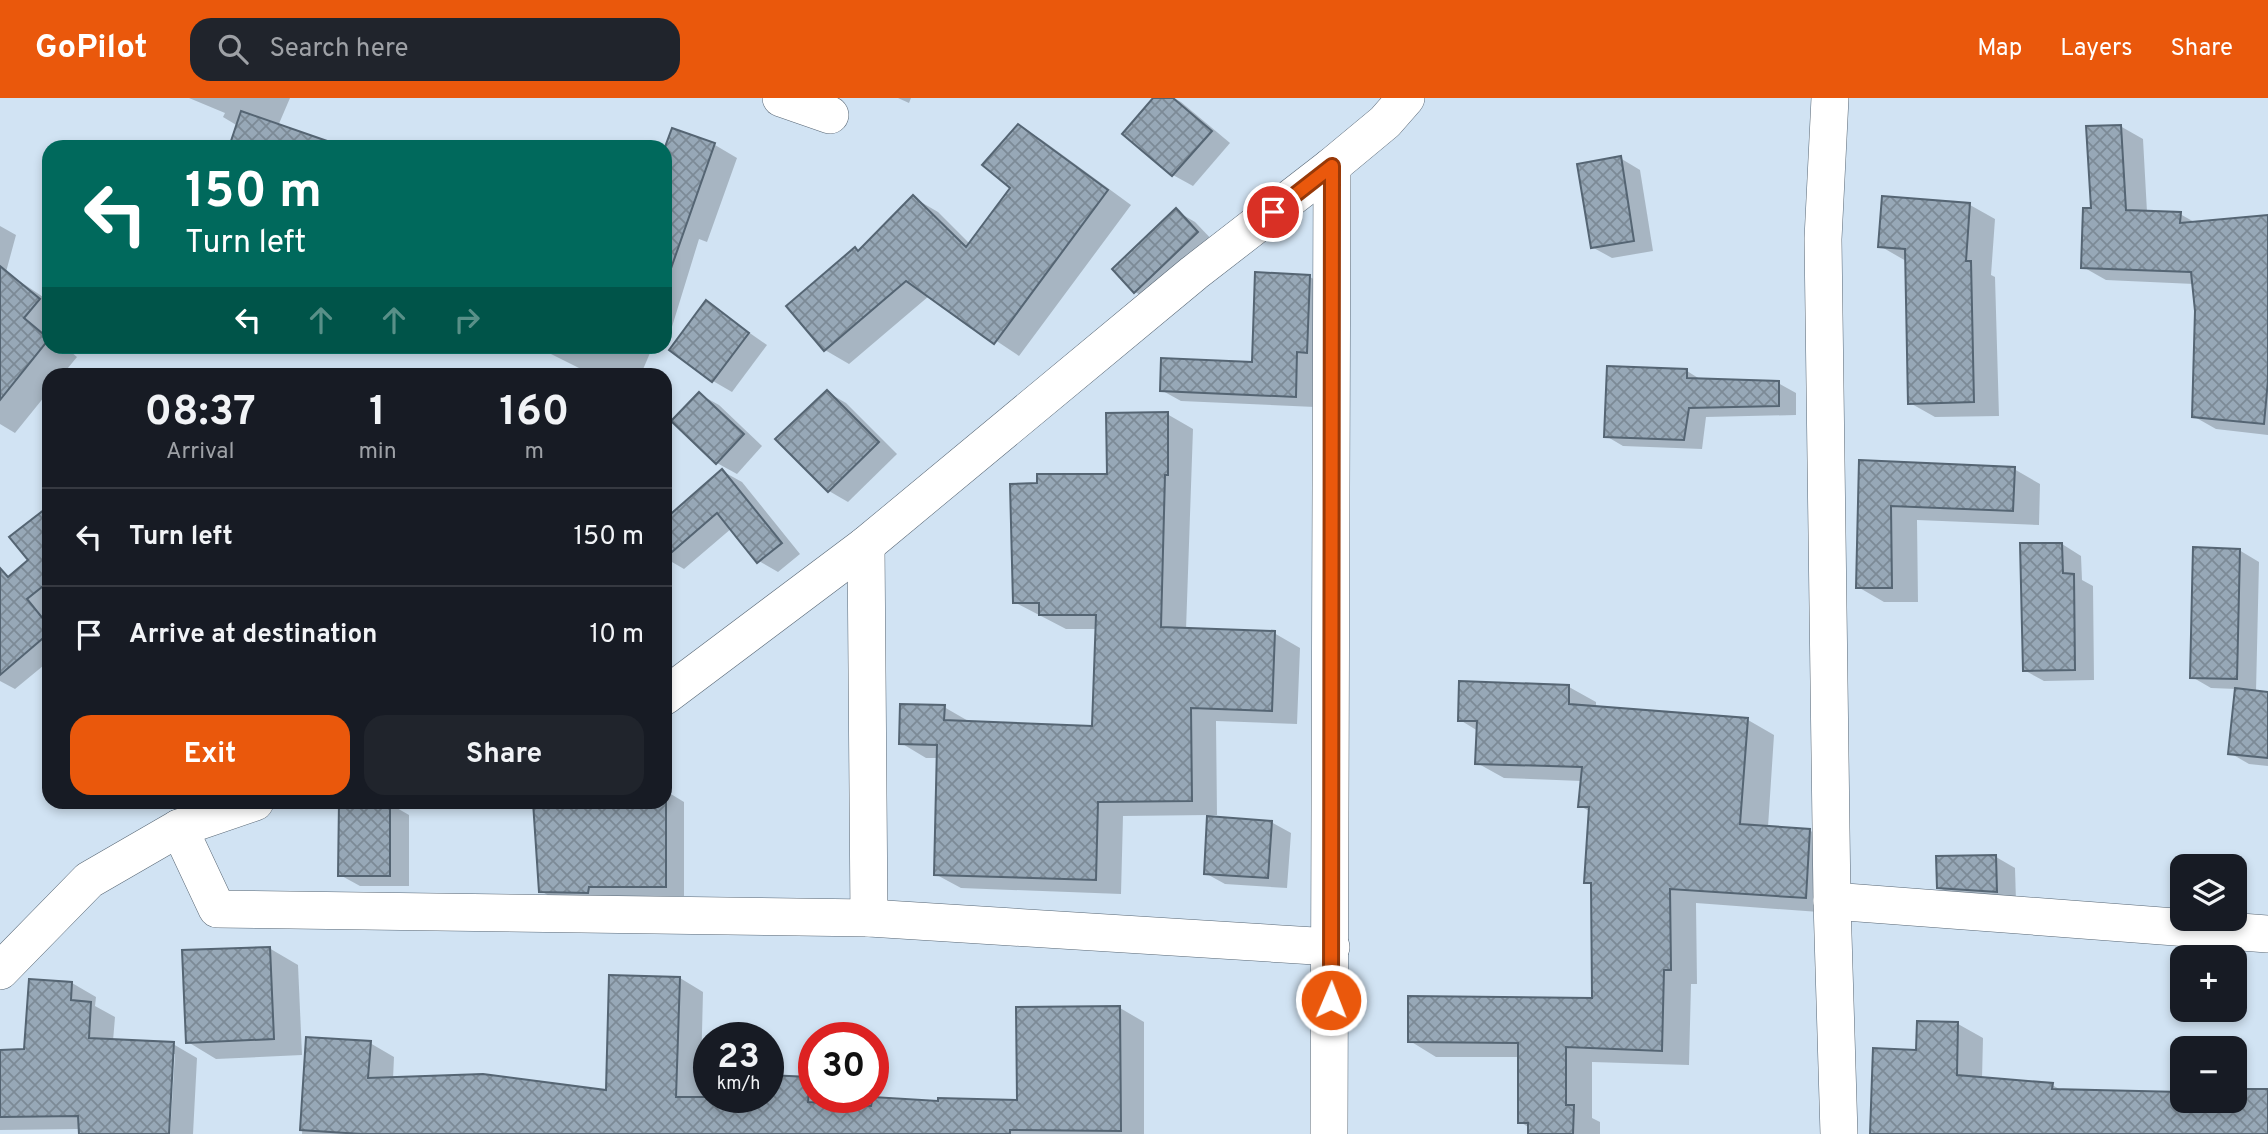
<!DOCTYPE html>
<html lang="en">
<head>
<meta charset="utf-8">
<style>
	:root { --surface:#171b24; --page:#20242c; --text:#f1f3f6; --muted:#9ea1a6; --line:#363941; --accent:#ea580c }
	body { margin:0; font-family:Overpass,sans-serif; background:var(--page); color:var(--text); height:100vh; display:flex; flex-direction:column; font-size:26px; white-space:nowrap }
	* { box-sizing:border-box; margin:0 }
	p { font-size:23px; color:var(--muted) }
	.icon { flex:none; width:38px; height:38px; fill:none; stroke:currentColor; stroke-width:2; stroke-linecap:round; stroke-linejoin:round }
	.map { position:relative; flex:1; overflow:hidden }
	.panel { position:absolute; left:42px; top:270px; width:630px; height:441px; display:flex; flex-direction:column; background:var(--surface); border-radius:21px; box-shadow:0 4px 10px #0003 }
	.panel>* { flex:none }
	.guide { position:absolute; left:42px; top:42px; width:630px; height:214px; border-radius:21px; box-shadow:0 4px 10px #0003; background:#00695c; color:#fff; overflow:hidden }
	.tools { position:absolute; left:2170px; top:756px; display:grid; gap:14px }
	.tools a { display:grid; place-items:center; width:77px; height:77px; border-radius:14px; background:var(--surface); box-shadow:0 4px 10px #0003; font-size:35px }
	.speed { position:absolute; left:693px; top:924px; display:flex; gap:14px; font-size:35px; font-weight:700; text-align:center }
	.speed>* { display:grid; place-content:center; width:91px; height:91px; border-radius:50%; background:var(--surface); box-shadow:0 4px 10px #0003; line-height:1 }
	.speed small { font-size:18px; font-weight:400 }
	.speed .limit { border:10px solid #d22; background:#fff; color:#111 }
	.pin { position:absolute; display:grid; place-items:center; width:60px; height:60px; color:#fff; margin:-30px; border:4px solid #fff; border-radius:50%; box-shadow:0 2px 7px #0007 }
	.me { position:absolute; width:77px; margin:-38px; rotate:1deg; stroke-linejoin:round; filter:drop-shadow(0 0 5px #0008) }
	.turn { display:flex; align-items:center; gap:24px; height:147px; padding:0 28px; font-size:32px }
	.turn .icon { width:91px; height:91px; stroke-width:2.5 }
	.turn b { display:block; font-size:49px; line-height:60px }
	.lanes { display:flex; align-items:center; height:66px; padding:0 28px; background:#0003; justify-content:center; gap:35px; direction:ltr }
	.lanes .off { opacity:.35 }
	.eta { display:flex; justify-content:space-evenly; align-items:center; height:119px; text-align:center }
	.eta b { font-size:42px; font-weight:700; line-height:49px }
	.cta { display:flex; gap:14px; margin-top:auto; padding:14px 28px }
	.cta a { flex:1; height:80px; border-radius:21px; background:var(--accent); color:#fff; font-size:28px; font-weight:700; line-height:80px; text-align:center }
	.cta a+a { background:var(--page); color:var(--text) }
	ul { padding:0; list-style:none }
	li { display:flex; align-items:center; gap:21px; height:98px; padding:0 28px; border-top:2px solid var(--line) }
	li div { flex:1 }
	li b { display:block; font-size:26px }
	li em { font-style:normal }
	header { display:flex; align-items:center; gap:42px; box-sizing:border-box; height:98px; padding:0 35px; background:var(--accent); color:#fff }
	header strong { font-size:33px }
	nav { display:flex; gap:38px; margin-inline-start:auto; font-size:24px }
	.search { width:490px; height:63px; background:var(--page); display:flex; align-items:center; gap:18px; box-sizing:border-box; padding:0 24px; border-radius:21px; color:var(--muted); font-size:26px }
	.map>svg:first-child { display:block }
</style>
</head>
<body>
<header>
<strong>GoPilot</strong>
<div class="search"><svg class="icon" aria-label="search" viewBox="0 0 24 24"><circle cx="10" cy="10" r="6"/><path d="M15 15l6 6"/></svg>Search here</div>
<nav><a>Map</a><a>Layers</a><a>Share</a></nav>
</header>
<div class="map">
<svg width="2268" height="1036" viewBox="0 0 2268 1036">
	<defs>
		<pattern id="building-cross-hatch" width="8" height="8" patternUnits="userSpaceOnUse" patternTransform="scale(1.75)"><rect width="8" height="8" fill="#97a8b7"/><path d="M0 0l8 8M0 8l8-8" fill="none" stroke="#7c8a96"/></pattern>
	</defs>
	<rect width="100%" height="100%" fill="#d1e3f3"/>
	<g fill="#0003">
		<polygon points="189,0 290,0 278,28 340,49 231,49 238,28 223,19 225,15"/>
		<polygon points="898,0 911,0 909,5"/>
		<polygon points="1155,0 1174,0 1181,4 1230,45 1193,88 1173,77 1125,36"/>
		<polygon points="1018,28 1042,42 1131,107 1019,258 929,198 849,266 825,252 855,151 859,154 914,100 938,114 970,146 1012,90"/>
		<polygon points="2120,28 2143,41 2147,114 2180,116 2196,125 2268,118 2268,337 2216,331 2193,318 2197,213 2194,186 2106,182 2083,169 2093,112"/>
		<polygon points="673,32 715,47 737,60 707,144 699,141 667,245 665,54"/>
		<polygon points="1620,60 1640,72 1653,153 1612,160 1592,149"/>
		<polygon points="1970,107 1995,121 1991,177 1995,179 1999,318 1935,319 1910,305 1906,163 1880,148"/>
		<polygon points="1176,113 1195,124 1216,146 1155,205 1135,194 1114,171"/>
		<polygon points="0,128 16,137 6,174 49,203 49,248 64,248 77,259 63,276 49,276 49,293 15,335 0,326"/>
		<polygon points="1310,179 1329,190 1315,309 1181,303 1161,292 1254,266"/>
		<polygon points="707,205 767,247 732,294 713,283"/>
		<polygon points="544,248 653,248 641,276 591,276 543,252"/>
		<polygon points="1687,273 1703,283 1778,285 1796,295 1796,317 1706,319 1702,351 1623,348 1606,338"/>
		<polygon points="827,294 846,305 897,356 848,404 829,393"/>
		<polygon points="699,296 719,307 762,348 737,376 717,365 673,323"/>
		<polygon points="1167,316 1193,331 1186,532 1274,535 1300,550 1297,626 1216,623 1217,717 1209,717 1209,720 1271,724 1291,735 1287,790 1225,786 1205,775 1209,717 1123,718 1121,796 961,790 935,776 939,660 926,660 901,645 944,609 970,624 1094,629 1098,531 1066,531 1014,504 1039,387 1108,378"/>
		<polygon points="1860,364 2014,371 2040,386 2039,427 1917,422 1918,504 1884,504 1858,489"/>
		<polygon points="722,373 742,384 800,456 778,474 759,463 732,430 684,471 665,460 665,423"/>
		<polygon points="49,410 49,510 45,513 49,518 49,563 15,591 0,583 0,488 30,462"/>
		<polygon points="2062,446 2081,458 2082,482 2093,488 2094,582 2044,583 2024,572"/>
		<polygon points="2239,452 2259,464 2256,594 2268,595 2268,668 2249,666 2230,655 2236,591 2211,590 2192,579"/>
		<polygon points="1569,589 1596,604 1596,610 1748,622 1774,637 1768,729 1809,732 1836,748 1833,815 1696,805 1697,886 1691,886 1689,967 1592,964 1592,1020 1600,1024 1600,1036 1530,1036 1530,1030 1520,1024 1520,959 1436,959 1410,943 1594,902 1592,787 1586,784 1591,714 1580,708 1582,683 1504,680 1477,665 1478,633 1460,622"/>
		<polygon points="666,693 684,704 684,798 606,799 559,804 541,793 535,704 665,704"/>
		<polygon points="390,706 409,717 409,788 360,788 340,777"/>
		<polygon points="1996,759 2015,770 2016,804 1958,800 1938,789"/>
		<polygon points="269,850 298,867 302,957 216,961 188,944"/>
		<polygon points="680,880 703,894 701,975 709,975 709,999 768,999 809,981 814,984 814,999 833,999 832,1007 873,1010 1019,1004 1120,910 1144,924 1144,1036 302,1036 307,941 370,945 394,959 393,981 607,994"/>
		<polygon points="72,885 96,899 95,908 115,919 113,943 173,946 197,960 193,1036 170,1036 175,956 171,956 167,1036 79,1036 79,1031 0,1032 0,953 26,953"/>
		<polygon points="1958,926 1983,940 1982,981 2052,987 2063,993 2182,996 2182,1003 2235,1003 2235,993 2268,993 2268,1036 1872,1036 1918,953"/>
	</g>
	<g fill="url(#building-cross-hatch)" stroke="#556573" stroke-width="2">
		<polygon points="1153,0 1173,0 1212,33 1172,78 1122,36"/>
		<polygon points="241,13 330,44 329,49 229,49"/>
		<polygon points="1018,26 1108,92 994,246 906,183 824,253 786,208 855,149 858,153 913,97 966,149 1010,90 982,67"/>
		<polygon points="2121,27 2126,112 2181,114 2180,125 2268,117 2268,282 2264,326 2192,319 2195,213 2191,174 2081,170 2083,110 2091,110 2086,28"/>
		<polygon points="672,30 715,45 669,176 665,175 665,49"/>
		<polygon points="1621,58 1634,143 1591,150 1577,66"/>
		<polygon points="1882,98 1970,105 1966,163 1971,163 1974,304 1908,306 1905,151 1878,149"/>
		<polygon points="1176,110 1198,134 1134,195 1112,171"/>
		<polygon points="0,168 40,201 24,220 49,241 0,302"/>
		<polygon points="1255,174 1310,177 1307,255 1297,254 1296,299 1160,293 1161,260 1252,264"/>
		<polygon points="706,202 749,235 712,284 669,252"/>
		<polygon points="1607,268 1687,271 1687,280 1779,283 1779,308 1689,310 1684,342 1604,339"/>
		<polygon points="827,292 879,344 828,394 775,341"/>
		<polygon points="699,294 744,336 716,366 671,323"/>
		<polygon points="1168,314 1168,377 1165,377 1161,529 1275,533 1272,613 1191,610 1192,703 1098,704 1096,782 934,777 937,647 899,646 900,606 945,607 944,622 1092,628 1096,517 1039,517 1039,505 1013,505 1010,386 1037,385 1037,376 1107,376 1106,315"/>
		<polygon points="1859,362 2015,369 2013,413 1891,408 1892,490 1856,490"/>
		<polygon points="722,371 782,445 757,465 717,415 665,460 665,421"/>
		<polygon points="49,408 49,488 47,485 27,501 49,528 49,535 0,577 0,470 8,479 28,462 9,439"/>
		<polygon points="2020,445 2062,445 2063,475 2074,476 2075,572 2023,573"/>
		<polygon points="2193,449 2240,451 2237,581 2190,580"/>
		<polygon points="1459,583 1569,587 1569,606 1748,620 1740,726 1810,731 1806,800 1670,791 1671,872 1664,872 1662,953 1566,949 1566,1007 1574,1007 1573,1036 1528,1036 1528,1025 1518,1025 1518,945 1408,944 1408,898 1592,900 1591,785 1584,785 1589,709 1578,709 1582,669 1475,666 1477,623 1458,623"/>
		<polygon points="2235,590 2268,594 2268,660 2228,656"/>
		<polygon points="339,704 390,704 390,778 338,778"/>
		<polygon points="533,704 666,704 666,789 589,789 588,795 539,794"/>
		<polygon points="1207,718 1272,723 1268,780 1204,776"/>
		<polygon points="1996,757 1997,794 1937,790 1936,758"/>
		<polygon points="270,849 274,941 186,945 182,852"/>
		<polygon points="609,877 680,879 676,999 768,999 768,977 810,979 808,1004 871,1008 873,999 938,1003 938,1000 1017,1002 1016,909 1120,908 1121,1033 1010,1032 1010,1036 361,1036 300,1032 306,939 371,943 368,980 483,976 606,992"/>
		<polygon points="29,881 72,884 71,902 91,904 89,940 174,944 169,1036 79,1036 78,1018 0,1019 0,952 24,951"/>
		<polygon points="1917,923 1958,924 1957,977 2053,985 2052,991 2182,994 2182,990 2182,1003 2235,1003 2235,991 2268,991 2268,1036 1870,1036 1873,950 1916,952"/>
	</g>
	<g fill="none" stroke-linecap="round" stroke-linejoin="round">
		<g stroke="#576674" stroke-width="38">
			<g id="minor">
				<polyline points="781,0 830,17"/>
				<polyline points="1830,0 1823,141 1832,803 1839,1036"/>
				<polyline points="866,447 869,820"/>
				<polyline points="665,598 866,447 1194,175 1332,68 1385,24 1406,0"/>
				<polyline points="179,730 217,811 869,820 1331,849"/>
				<polyline points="1832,803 2268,836"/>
				<polyline points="0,873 89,782 179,730 255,704"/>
				<polyline points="1329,1036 1332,68"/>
			</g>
		</g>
		<use href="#minor" stroke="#fff" stroke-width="37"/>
	</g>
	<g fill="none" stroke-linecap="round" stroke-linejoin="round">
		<g stroke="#983908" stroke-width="18">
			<polyline id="route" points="1273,114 1332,68 1331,902"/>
		</g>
		<use href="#route" stroke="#ea580c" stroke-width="12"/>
	</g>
</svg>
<div class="tools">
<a><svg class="icon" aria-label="layers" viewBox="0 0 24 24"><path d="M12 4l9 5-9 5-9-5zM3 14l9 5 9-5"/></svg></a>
<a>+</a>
<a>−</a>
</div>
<div class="speed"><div>23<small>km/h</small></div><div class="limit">30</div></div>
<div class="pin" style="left:1273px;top:114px;background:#d93025"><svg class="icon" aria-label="arrive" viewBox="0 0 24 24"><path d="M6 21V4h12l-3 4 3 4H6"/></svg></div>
<svg class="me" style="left:1331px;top:902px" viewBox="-20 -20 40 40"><circle r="17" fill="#ea580c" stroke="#fff" stroke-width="3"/><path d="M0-11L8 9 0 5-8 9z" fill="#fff"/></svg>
<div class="guide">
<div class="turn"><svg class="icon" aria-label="left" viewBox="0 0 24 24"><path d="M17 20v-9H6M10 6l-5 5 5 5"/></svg><div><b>150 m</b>Turn left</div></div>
<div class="lanes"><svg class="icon" aria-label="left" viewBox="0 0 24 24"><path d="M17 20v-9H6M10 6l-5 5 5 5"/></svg><svg class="icon off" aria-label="ahead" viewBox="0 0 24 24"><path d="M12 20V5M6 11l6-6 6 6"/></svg><svg class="icon off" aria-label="ahead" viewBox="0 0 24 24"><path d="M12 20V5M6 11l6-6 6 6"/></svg><svg class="icon off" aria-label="right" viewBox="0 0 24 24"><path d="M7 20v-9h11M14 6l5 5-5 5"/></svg></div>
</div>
<section class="panel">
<div class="eta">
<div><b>08:37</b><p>Arrival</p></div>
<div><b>1</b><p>min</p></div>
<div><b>160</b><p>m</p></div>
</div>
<ul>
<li><svg class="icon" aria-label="left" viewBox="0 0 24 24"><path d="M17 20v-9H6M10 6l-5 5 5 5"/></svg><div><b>Turn left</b></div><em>150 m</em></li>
<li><svg class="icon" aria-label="arrive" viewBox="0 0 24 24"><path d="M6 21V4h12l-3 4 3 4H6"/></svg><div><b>Arrive at destination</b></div><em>10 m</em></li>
</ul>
<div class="cta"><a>Exit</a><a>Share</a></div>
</section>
</div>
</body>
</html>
